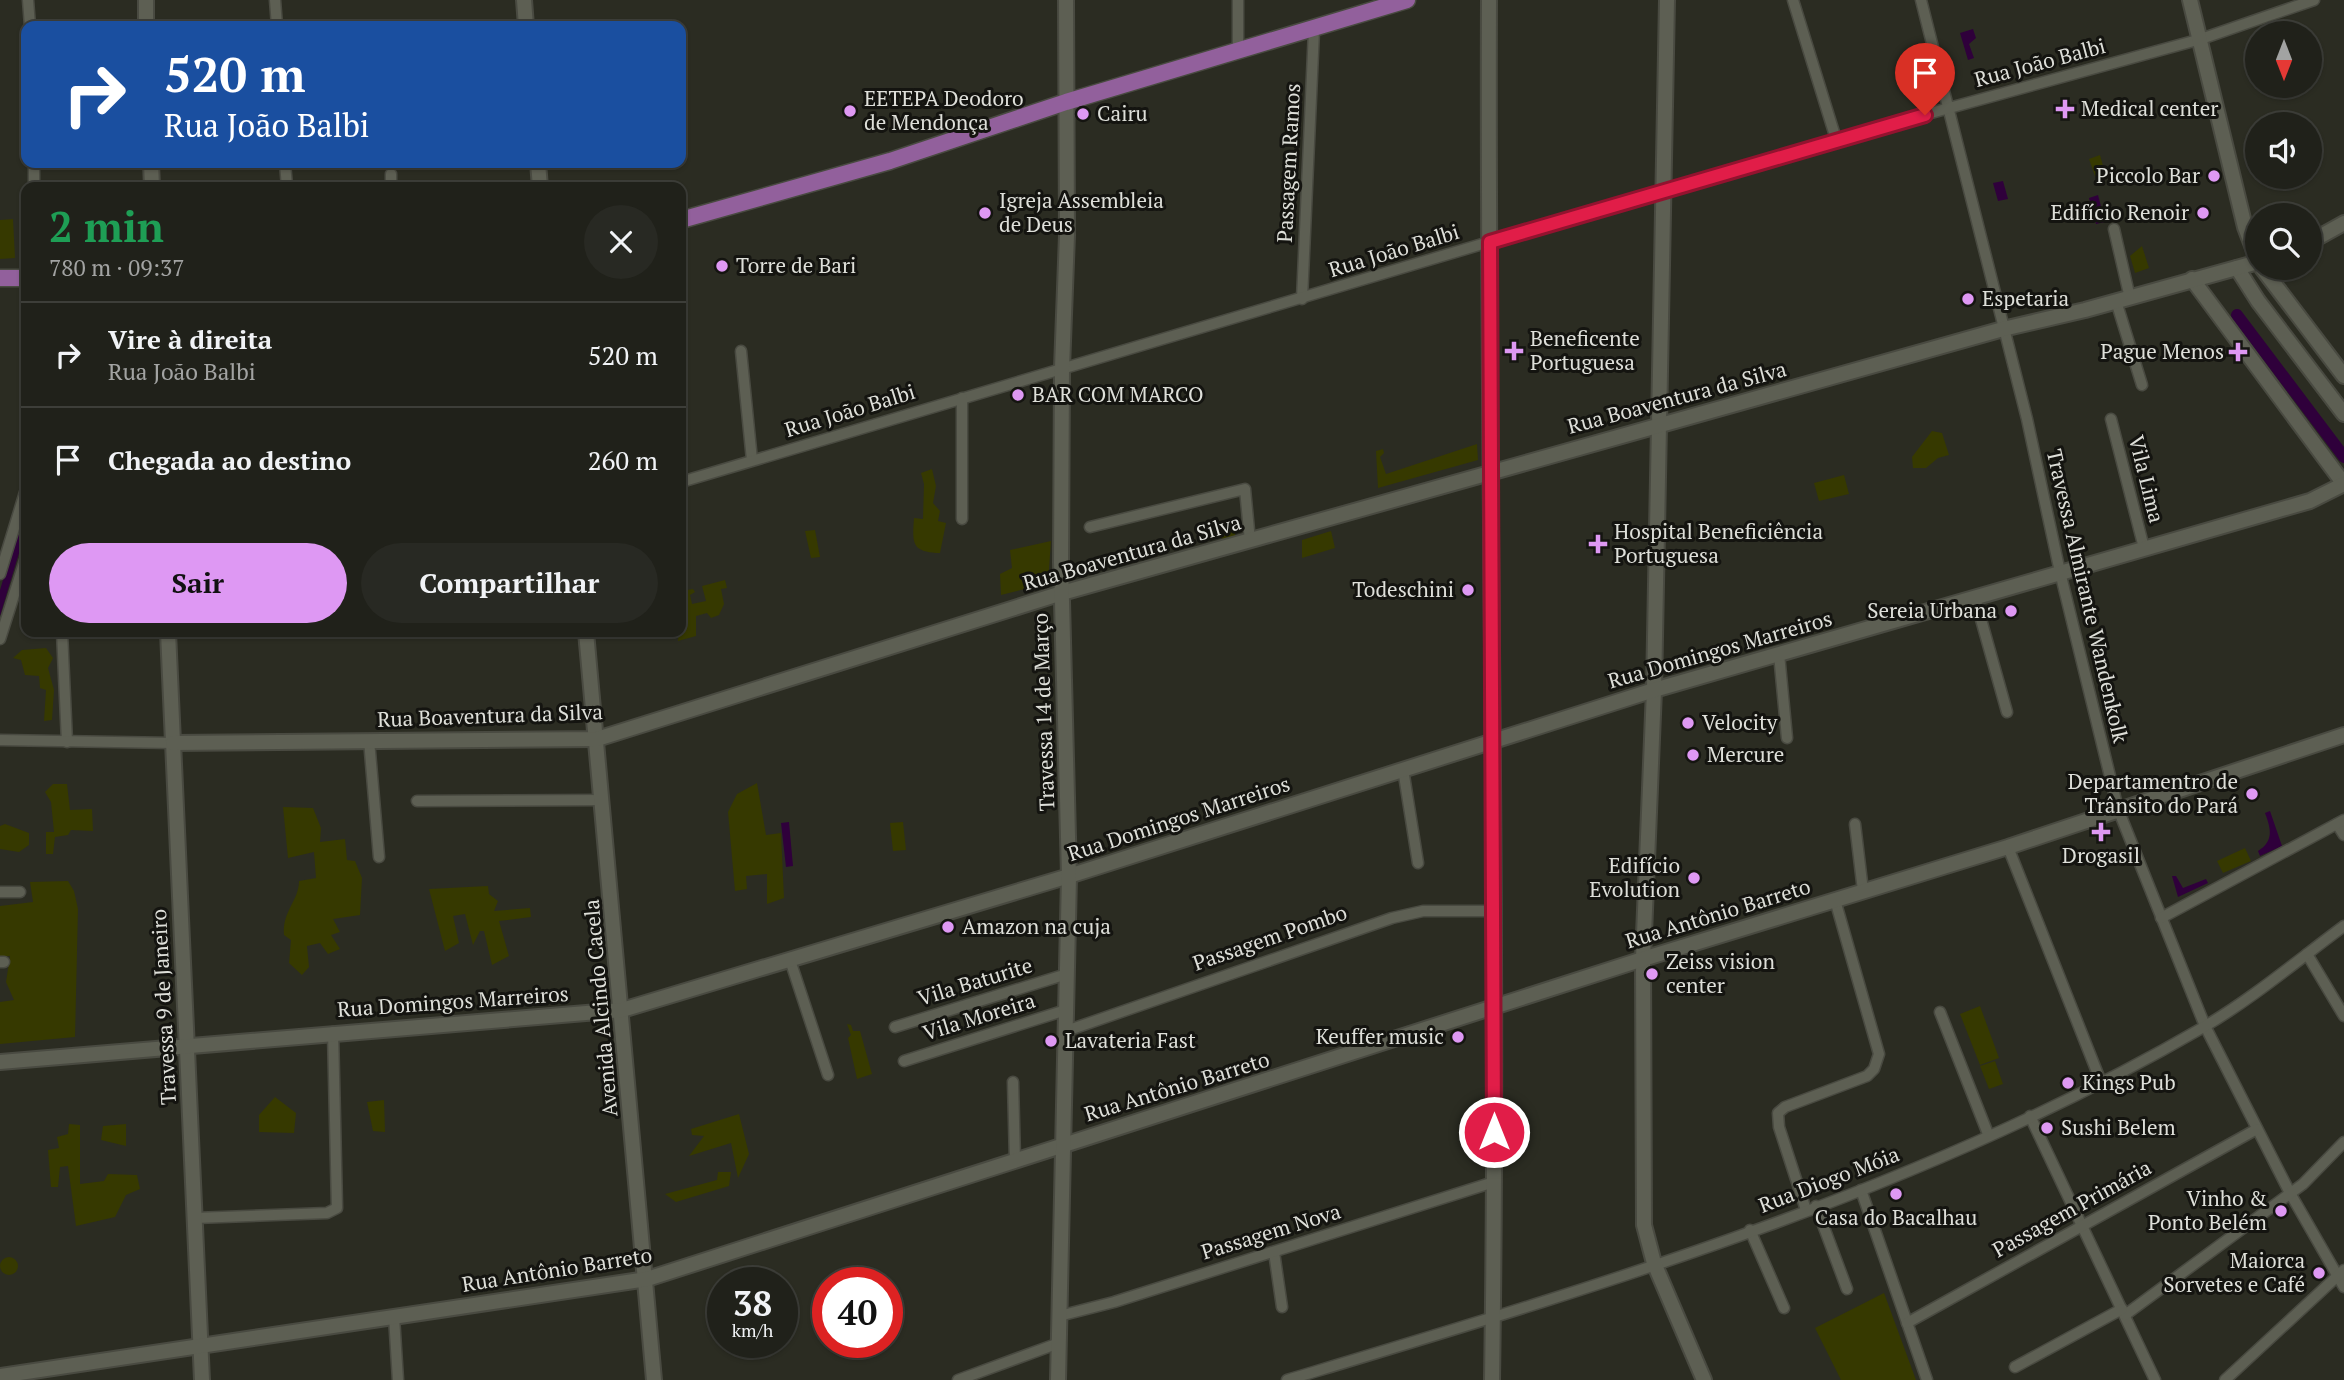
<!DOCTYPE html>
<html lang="pt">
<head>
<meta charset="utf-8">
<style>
	:root { --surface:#20211a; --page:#282923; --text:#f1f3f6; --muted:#a2a3a2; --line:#3d3e39; --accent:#de98f3 }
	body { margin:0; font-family:"PT Serif",serif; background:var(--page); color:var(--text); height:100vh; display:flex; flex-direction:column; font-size:26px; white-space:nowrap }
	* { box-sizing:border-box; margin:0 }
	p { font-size:23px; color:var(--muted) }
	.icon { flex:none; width:38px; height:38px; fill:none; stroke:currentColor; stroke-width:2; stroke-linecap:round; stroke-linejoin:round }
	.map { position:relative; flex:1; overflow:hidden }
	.details { position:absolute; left:21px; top:182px; width:665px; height:455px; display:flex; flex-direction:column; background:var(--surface); border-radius:14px; box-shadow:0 2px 5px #0004,0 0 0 2px var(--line) }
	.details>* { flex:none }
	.banner { position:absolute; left:21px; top:21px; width:665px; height:147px; border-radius:14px; box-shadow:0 2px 5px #0004,0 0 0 2px var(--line); background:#1a4fa0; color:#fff; overflow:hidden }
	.needle { width:46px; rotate:180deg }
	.buttons { position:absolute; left:2245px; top:21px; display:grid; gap:14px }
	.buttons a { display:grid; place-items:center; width:77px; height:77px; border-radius:50%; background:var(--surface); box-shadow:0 2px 5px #0004,0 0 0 2px var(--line); font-size:35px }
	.speed { position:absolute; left:707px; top:1267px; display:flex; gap:14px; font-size:35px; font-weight:700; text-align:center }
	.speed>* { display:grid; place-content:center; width:91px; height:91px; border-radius:50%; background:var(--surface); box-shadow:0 2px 5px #0004,0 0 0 2px var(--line); line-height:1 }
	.speed small { font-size:18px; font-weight:400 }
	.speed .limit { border:10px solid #d22; background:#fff; color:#111 }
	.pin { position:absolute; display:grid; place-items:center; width:60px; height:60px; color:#fff; margin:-72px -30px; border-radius:50% 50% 50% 0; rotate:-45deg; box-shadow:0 0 7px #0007 }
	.pin .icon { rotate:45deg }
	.me { position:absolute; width:77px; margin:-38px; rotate:0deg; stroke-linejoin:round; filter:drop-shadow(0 0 5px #0008) }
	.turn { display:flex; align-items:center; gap:24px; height:147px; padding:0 28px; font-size:32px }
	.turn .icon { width:91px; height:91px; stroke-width:2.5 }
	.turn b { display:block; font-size:49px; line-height:60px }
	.round { display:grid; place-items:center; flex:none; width:74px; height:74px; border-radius:37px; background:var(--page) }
	.overview { display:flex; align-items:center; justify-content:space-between; height:119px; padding:0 28px }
	h1 { font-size:42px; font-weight:700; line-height:52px; color:#1e9e55 }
	.cta { display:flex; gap:14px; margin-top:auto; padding:14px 28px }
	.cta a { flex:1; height:80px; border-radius:42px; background:var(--accent); color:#111; font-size:28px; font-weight:700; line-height:80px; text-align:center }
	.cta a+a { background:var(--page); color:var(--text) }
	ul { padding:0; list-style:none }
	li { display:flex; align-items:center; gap:21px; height:105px; padding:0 28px; border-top:2px solid var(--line) }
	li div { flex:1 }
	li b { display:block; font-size:26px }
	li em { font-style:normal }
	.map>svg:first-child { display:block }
</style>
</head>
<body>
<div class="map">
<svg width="2344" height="1380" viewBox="0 0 2344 1380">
	<rect width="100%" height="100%" fill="#2b2c22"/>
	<g fill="#363900">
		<polygon points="2100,155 2105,173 2095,176 2089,159"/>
		<polygon points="13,219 15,258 0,259 0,220"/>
		<polygon points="2142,246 2149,268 2135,273 2130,256"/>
		<polygon points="1932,431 1942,433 1949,455 1938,458 1926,468 1913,468 1912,457"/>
		<polygon points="1477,444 1478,460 1378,488 1376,451 1383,449 1384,453 1380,457 1386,474"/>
		<path d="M932,469L936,486L933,503L940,511L938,521L946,523L940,553C912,552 912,544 914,518L923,519L924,484L921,473Z"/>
		<polygon points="1844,475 1849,494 1819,501 1814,483"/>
		<polygon points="1236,523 1235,536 1223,539 1215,533 1219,527"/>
		<polygon points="815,530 820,557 811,558 805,531"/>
		<polygon points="1331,531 1335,548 1302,558 1302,540"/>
		<polygon points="1051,541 1048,583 1001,595 1000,574 1012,568 1010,550"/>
		<polygon points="725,580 727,588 721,589 724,604 719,615 711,618 707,613 696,616 696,636 678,641 681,591 693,589 695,592 690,595 692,604 706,601 702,586"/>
		<polygon points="46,648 53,658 48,668 54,690 52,720 44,721 46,690 40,688 39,676 25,675 21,660 13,658 22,650"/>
		<polygon points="757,783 766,835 781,833 784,898 767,904 767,874 746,876 747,889 735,891 728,812 737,794"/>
		<polygon points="53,784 67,784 70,810 92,809 93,831 71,830 68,835 55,837 53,854 46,854 46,832 54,832 51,802 45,792"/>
		<path d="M283,807L313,808L321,828L320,842L345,839L347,860L355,861L362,878L360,915L333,919L340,932L331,935L340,949L328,954L320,943L307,946L309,967L302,975L289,963L291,940L284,935C282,911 299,901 299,881L316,878L314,852L288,858Z"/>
		<polygon points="903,822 906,850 893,851 890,823"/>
		<polygon points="5,824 29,833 29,845 19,852 0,849 0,826"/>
		<polygon points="2245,848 2251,861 2223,873 2217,861"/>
		<polygon points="68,881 74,891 78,909 75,1037 0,1044 0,1002 14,1000 6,982 10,956 0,957 0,906 33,902 30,882"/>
		<polygon points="488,886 489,894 498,901 494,911 530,908 531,917 499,921 509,956 492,965 484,931 480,931 473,945 465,914 453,916 459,943 445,951 429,889"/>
		<polygon points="1980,1006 1999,1058 1980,1065 1960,1014"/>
		<polygon points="847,1024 851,1025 853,1031 860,1031 872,1074 857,1079 848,1038 851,1035"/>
		<polygon points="1995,1061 2003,1084 1989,1089 1980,1066"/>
		<polygon points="275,1097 296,1113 294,1133 259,1132 259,1115"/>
		<polygon points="384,1100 385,1132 373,1131 367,1102"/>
		<polygon points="739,1114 749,1154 738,1178 731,1143 689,1156 704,1136 692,1135 691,1129"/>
		<polygon points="69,1124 80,1125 80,1184 104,1181 108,1174 137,1175 140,1189 126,1195 115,1217 76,1226 68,1166 60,1167 58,1187 51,1187 48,1150 59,1148 57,1137 68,1134"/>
		<polygon points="126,1124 126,1146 101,1140 103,1126"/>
		<polygon points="718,1172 731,1172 729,1186 676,1202 665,1194 717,1180"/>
		<circle cx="9" cy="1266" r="9"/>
		<polygon points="1884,1293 1916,1380 1841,1380 1815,1328"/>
	</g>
	<g fill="#2f003b">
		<polygon points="1973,29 1976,38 1969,44 1974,58 1968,60 1960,33"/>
		<polygon points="2003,181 2008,199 1998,201 1993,183"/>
		<polygon points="2098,195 2105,222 2096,224 2089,198"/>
		<polygon points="26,503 26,530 0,616 0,590"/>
		<path d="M2270,811L2282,846L2260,856L2258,851C2274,841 2271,829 2265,813Z"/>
		<polygon points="789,822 793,866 786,867 781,823"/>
		<polygon points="2172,876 2176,876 2183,888 2206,879 2208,883 2178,897"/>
	</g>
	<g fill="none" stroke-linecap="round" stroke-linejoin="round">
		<polyline stroke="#2f003b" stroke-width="12" points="2237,315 2344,457"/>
		<g stroke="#494a41" stroke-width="13">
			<g id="street">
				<polyline points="28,0 30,26"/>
				<polyline points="275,0 277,26"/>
				<polyline points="1793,0 1836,139"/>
				<polyline points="1921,0 2027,419 2060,572 2118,809 2205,1026 2290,1193 2344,1287"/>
				<polyline points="1238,51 1238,0"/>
				<polyline points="34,163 34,187"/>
				<polyline points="285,163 287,187"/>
				<polyline points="391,174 391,187"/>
				<polyline points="2114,229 2130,298"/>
				<polyline points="1302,299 1314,30"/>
				<polyline points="2116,301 2142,385"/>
				<polyline points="741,351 752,460"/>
				<polyline points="2111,419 2144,548"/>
				<polyline points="681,482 1836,139 2201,39 2314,0"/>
				<polyline points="962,519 962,398"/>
				<polyline points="1090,527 1245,489 1250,541"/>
				<polyline points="0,574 26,489"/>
				<polyline points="1975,598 2007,712"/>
				<polyline points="62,632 67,742"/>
				<polyline points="0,639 26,557"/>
				<polyline points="1779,654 1787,738"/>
				<polyline points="0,740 173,743"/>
				<polyline points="369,740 379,857"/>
				<polyline points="1403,769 1418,863"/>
				<polyline points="417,801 603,800"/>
				<polyline points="1855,824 1863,891"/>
				<polyline points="2337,824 2344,835"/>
				<polyline points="2008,847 2101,1082"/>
				<polyline points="0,892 20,892"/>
				<polyline points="2161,918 2344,820"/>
				<polyline points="2307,954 2344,1016"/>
				<polyline points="790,960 828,1075"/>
				<polyline points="0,962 4,962"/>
				<polyline points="1940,1012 1988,1134"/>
				<polyline points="895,1027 1067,974"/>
				<polyline points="1066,1031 1392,918 1423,911 1493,911"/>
				<polyline points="904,1061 1066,1010"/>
				<polyline points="1013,1082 1015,1161"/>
				<polyline points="2030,1116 2155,1380"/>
				<polyline points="1861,1190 1927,1380"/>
				<polyline points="1816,1206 1847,1289"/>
				<polyline points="1806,1210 1779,1127 1778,1113 1785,1107 1867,1076 1874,1069 1879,1054 1835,900"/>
				<polyline points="195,1218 327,1213 337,1208 333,1032"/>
				<polyline points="1750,1230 1784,1308"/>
				<polyline points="1274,1252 1282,1307"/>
				<polyline points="2125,1315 2303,1184 2344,1142"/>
				<polyline points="1059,1316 1114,1302 1494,1182"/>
				<polyline points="394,1317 398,1380"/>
				<polyline points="1907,1323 2257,1129"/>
				<polyline points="2015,1367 2122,1309"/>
				<polyline points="958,1380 1059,1343"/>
				<path d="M1287,1380C1599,1286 1919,1192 2202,1028C2252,999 2298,960 2344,926"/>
				<polyline points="2225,1380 2344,1270"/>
			</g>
		</g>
		<g stroke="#494a41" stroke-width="18">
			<g id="secondary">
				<polyline points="146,0 146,26"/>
				<polyline points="524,0 526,26"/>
				<path d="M1489,0C1487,460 1499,920 1492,1380"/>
				<polyline points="1667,0 1654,690 1643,959 1644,1225 1654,1263 1704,1380"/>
				<polyline points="2190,0 2245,227 2258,261"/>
				<polyline points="151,163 152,187"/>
				<polyline points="538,163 540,187"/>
				<polyline points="2310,242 2344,223"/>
				<polyline points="2237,268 2258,301 2344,414"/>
				<polyline points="2262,268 2344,376"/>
				<polyline points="2192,279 2344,484"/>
				<polyline points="168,632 202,1380"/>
				<polyline points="586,632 654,1380"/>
				<polyline points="173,743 597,739 1062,593 2003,329 2085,310 2258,262"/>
				<polyline points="0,1062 622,1010 1069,876 1654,690 2310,501 2344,484"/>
				<polyline points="0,1376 647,1279 1643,959 2008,847 2344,735"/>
				<polyline points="1058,1380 1069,876 1061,562 1062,368 1067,235 1066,0"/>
			</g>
		</g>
		<g stroke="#494a41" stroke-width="19">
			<g id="primary">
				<polyline points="681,220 890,161 1066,102 1407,0"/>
				<polyline points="0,278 26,278"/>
			</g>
		</g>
		<use href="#street" stroke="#5d5f53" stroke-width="10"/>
		<use href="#secondary" stroke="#5d5f53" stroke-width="14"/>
		<use href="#primary" stroke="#92609c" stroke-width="16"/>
	</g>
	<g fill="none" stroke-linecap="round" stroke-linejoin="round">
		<g stroke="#92132f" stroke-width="18">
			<polyline id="route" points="1494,1132 1490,242 1925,115"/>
		</g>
		<use href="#route" stroke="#e11d48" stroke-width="12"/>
	</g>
	<g fill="#de98f3" stroke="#141410" stroke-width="2.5">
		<path d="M2061.5 98.5h7v7h7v7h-7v7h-7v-7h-7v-7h7z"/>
		<circle cx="850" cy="111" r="7"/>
		<circle cx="1083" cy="114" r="7"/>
		<circle cx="2214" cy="176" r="7"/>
		<circle cx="985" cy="213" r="7"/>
		<circle cx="2203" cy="213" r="7"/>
		<circle cx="722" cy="266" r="7"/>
		<circle cx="1968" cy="299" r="7"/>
		<path d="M1510.5 340.5h7v7h7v7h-7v7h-7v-7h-7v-7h7z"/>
		<path d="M2234.5 341.5h7v7h7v7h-7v7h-7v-7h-7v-7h7z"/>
		<circle cx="1018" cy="395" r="7"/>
		<path d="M1594.5 533.5h7v7h7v7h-7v7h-7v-7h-7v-7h7z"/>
		<circle cx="1468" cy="590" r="7"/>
		<circle cx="2011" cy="611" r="7"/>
		<circle cx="1688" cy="723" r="7"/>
		<circle cx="1693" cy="755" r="7"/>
		<circle cx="2252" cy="794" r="7"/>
		<path d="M2097.5 821.5h7v7h7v7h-7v7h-7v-7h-7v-7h7z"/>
		<circle cx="1694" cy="878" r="7"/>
		<circle cx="948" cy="927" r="7"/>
		<circle cx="1652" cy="974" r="7"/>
		<circle cx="1458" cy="1037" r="7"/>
		<circle cx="1051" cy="1041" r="7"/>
		<circle cx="2068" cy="1083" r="7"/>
		<circle cx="2047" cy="1128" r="7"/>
		<circle cx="1896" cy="1194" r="7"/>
		<circle cx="2281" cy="1211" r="7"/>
		<circle cx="2319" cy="1273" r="7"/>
	</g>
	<g text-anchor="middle" stroke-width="6" stroke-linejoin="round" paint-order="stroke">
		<g font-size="21" fill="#dedfd9" stroke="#141410">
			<text transform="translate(2040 63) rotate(-15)" y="7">Rua João Balbi</text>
			<text transform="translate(1289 163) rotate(-87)" y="7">Passagem Ramos</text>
			<text transform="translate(1394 251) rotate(-17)" y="7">Rua João Balbi</text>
			<text transform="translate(1677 398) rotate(-15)" y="7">Rua Boaventura da Silva</text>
			<text transform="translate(850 411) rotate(-17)" y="7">Rua João Balbi</text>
			<text transform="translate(2146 479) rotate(76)" y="7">Vila Lima</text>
			<text transform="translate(1132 553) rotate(-16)" y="7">Rua Boaventura da Silva</text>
			<text transform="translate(2087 596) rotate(77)" y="7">Travessa Almirante Wandenkolk</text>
			<text transform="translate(1720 650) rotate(-16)" y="7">Rua Domingos Marreiros</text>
			<text transform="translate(1044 712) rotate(-92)" y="7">Travessa 14 de Março</text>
			<text transform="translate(490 716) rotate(-2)" y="7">Rua Boaventura da Silva</text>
			<text transform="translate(1179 819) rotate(-18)" y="7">Rua Domingos Marreiros</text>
			<text transform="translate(1718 914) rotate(-17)" y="7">Rua Antônio Barreto</text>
			<text transform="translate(1270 938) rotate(-19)" y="7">Passagem Pombo</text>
			<text transform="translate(975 982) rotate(-17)" y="7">Vila Baturite</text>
			<text transform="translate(453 1002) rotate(-4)" y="7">Rua Domingos Marreiros</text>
			<text transform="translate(164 1007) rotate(-93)" y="7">Travessa 9 de Janeiro</text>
			<text transform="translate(601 1008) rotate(-95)" y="7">Avenida Alcindo Cacela</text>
			<text transform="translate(979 1017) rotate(-17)" y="7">Vila Moreira</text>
			<text transform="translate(1177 1087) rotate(-17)" y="7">Rua Antônio Barreto</text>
			<text transform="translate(1829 1180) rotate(-21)" y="7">Rua Diogo Móia</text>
			<text transform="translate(2072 1209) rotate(-29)" y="7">Passagem Primária</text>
			<text transform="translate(1271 1232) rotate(-17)" y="7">Passagem Nova</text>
			<text transform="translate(557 1270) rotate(-9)" y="7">Rua Antônio Barreto</text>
		</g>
		<g font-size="21" fill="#dedfd9" stroke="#141410" text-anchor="start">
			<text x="864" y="106">EETEPA Deodoro<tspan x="864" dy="24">de Mendonça</tspan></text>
			<text x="2081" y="116">Medical center</text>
			<text x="1097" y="121">Cairu</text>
			<text x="2200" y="183" text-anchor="end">Piccolo Bar</text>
			<text x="999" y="208">Igreja Assembleia<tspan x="999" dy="24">de Deus</tspan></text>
			<text x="2189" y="220" text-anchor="end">Edifício Renoir</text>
			<text x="736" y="273">Torre de Bari</text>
			<text x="1982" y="306">Espetaria</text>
			<text x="1530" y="346">Beneficente<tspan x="1530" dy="24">Portuguesa</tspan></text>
			<text x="2224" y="359" text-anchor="end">Pague Menos</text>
			<text x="1032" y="402">BAR COM MARCO</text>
			<text x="1614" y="539">Hospital Beneficiência<tspan x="1614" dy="24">Portuguesa</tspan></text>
			<text x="1454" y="597" text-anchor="end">Todeschini</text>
			<text x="1997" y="618" text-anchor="end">Sereia Urbana</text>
			<text x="1702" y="730">Velocity</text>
			<text x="1707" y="762">Mercure</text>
			<text x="2238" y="789" text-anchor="end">Departamentro de<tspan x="2238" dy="24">Trânsito do Pará</tspan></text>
			<text x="2101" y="863" text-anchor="middle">Drogasil</text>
			<text x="1680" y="873" text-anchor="end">Edifício<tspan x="1680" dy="24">Evolution</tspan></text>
			<text x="962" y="934">Amazon na cuja</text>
			<text x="1666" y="969">Zeiss vision<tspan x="1666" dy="24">center</tspan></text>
			<text x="1444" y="1044" text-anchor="end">Keuffer music</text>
			<text x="1065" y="1048">Lavateria Fast</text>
			<text x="2082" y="1090">Kings Pub</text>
			<text x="2061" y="1135">Sushi Belem</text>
			<text x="2267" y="1206" text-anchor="end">Vinho &amp;<tspan x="2267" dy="24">Ponto Belém</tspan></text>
			<text x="1896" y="1225" text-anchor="middle">Casa do Bacalhau</text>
			<text x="2305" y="1268" text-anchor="end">Maiorca<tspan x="2305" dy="24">Sorvetes e Café</tspan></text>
		</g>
	</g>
</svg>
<div class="buttons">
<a><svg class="needle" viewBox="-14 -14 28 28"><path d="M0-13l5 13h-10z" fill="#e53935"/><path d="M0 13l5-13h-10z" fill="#a2a3a2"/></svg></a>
<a><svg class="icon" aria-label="sound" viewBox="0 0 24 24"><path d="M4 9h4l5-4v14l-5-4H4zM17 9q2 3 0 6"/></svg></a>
<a><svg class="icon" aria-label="search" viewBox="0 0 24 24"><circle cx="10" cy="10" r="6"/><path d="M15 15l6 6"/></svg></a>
</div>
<div class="speed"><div>38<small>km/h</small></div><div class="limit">40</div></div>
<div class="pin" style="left:1925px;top:115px;background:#d93025"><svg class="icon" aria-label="arrive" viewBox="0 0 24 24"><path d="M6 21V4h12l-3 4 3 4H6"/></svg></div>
<svg class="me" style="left:1494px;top:1132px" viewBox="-20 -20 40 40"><circle r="17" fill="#e11d48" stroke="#fff" stroke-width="3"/><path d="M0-11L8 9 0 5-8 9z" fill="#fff"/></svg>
<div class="banner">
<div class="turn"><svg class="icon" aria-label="right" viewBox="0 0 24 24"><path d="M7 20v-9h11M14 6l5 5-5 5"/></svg><div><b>520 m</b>Rua João Balbi</div></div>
</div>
<section class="details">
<div class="overview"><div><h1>2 min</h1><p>780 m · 09:37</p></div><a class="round"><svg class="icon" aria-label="close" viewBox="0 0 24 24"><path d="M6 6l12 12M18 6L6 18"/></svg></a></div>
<ul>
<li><svg class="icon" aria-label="right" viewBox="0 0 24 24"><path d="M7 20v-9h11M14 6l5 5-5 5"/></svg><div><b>Vire à direita</b><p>Rua João Balbi</p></div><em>520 m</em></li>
<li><svg class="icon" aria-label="arrive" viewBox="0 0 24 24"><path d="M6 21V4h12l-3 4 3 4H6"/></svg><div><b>Chegada ao destino</b></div><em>260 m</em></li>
</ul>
<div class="cta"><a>Sair</a><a>Compartilhar</a></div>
</section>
</div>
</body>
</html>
